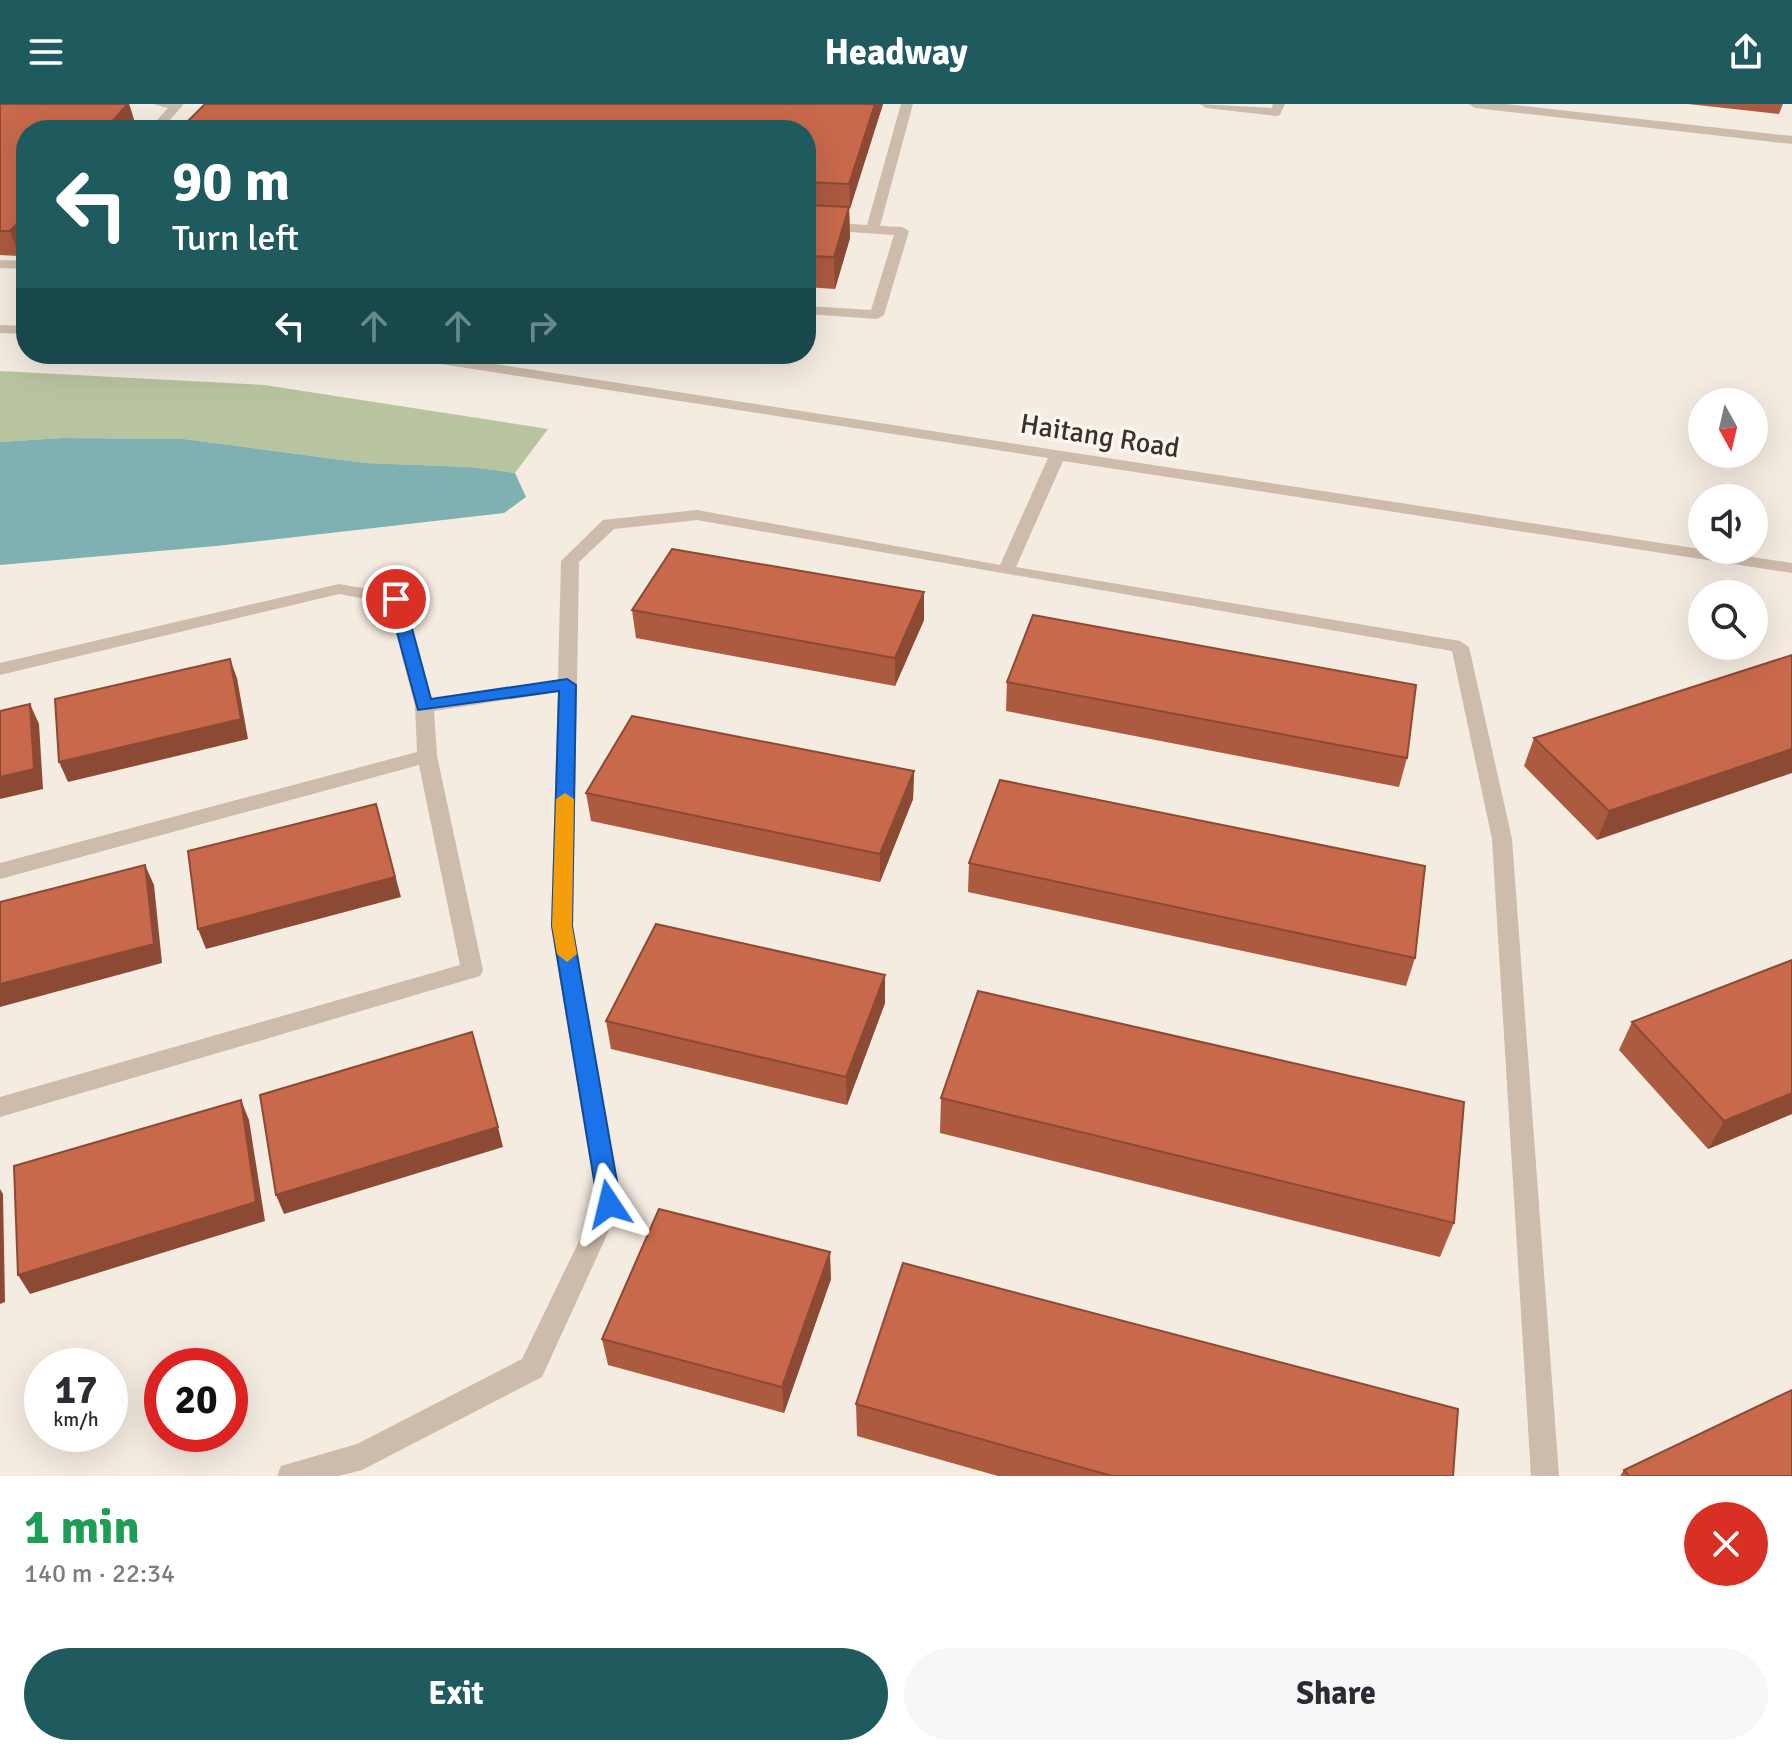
<!DOCTYPE html>
<html lang="en">
<head>
<meta charset="utf-8">
<style>
	:root { --surface:#fff; --page:#f7f7f7; --text:#2b2b33; --muted:#7c7c81; --accent:#1f5a5e }
	body { margin:0; font-family:Signika,sans-serif; background:var(--page); color:var(--text); height:100vh; display:flex; flex-direction:column; font-size:30px; white-space:nowrap }
	* { box-sizing:border-box; margin:0 }
	p { font-size:26px; color:var(--muted) }
	.icon { flex:none; width:44px; height:44px; fill:none; stroke:currentColor; stroke-width:2; stroke-linecap:round; stroke-linejoin:round }
	.map { position:relative; height:1372px; overflow:hidden }
	.details { display:flex; flex-direction:column; background:var(--surface); flex:1 }
	.details>* { flex:none }
	.banner { position:absolute; left:16px; top:16px; width:800px; height:244px; border-radius:32px; box-shadow:0 8px 32px #0002; background:#1f5a5e; color:#fff; overflow:hidden }
	.needle { width:52px; rotate:172deg }
	.buttons { position:absolute; left:1688px; top:284px; display:grid; gap:16px }
	.buttons a { display:grid; place-items:center; width:80px; height:80px; border-radius:50%; background:var(--surface); box-shadow:0 8px 32px #0002; font-size:40px }
	.speed { position:absolute; left:24px; top:1244px; display:flex; gap:16px; font-size:40px; font-weight:700; text-align:center }
	.speed>* { display:grid; place-content:center; width:104px; height:104px; border-radius:50%; background:var(--surface); box-shadow:0 8px 32px #0002; line-height:1 }
	.speed small { font-size:20px; font-weight:400 }
	.speed .limit { border:12px solid #d22; background:#fff; color:#111 }
	.pin { position:absolute; display:grid; place-items:center; width:68px; height:68px; color:#fff; margin:-34px; border:4px solid #fff; border-radius:50%; box-shadow:0 2px 8px #0007 }
	.me { position:absolute; width:88px; margin:-44px; rotate:350deg; stroke-linejoin:round; filter:drop-shadow(0 0 6px #0008) }
	.turn { display:flex; align-items:center; gap:28px; height:168px; padding:0 24px; font-size:36px }
	.turn .icon { width:104px; height:104px; stroke-width:2.5 }
	.turn b { display:block; font-size:56px; line-height:68px }
	.lanes { display:flex; align-items:center; height:76px; padding:0 24px; background:#0003; justify-content:center; gap:40px; direction:ltr }
	.lanes .off { opacity:.35 }
	.round { display:grid; place-items:center; flex:none; width:84px; height:84px; border-radius:42px; background:var(--page) }
	.head { display:flex; align-items:center; justify-content:space-between; height:136px; padding:0 24px }
	h1 { font-size:48px; font-weight:700; line-height:60px; color:#1e9e55 }
	.primary-button { display:flex; gap:16px; margin-top:auto; padding:16px 24px }
	.primary-button a { flex:1; height:92px; border-radius:48px; background:var(--accent); color:#fff; font-size:32px; font-weight:700; line-height:92px; text-align:center }
	.primary-button a+a { background:var(--page); color:var(--text) }
	header { display:flex; justify-content:space-between; align-items:center; height:104px; padding:0 24px; background:var(--accent); color:#fff; font-size:36px; font-weight:700 }
	.map>svg:first-child { display:block }
</style>
</head>
<body>
<header><svg class="icon" aria-label="menu" viewBox="0 0 24 24"><path d="M4 6h16M4 12h16M4 18h16"/></svg>Headway<svg class="icon" aria-label="share" viewBox="0 0 24 24"><path d="M12 15V3M7 8l5-5 5 5M5 13v7h14v-7"/></svg></header>
<div class="map">
<svg width="1792" height="1372" viewBox="0 0 1792 1372">
	<rect width="100%" height="100%" fill="#f4ebe1"/>
	<polygon fill="#b8c4a0" points="0,267 264,281 548,325 515,369 471,363 365,359 184,335 62,334 0,338"/>
	<polygon fill="#7fb0b2" points="62,334 184,335 365,359 471,363 515,369 526,393 504,409 216,442 0,461 0,338"/>
	<g fill="none" stroke-linecap="round" stroke-linejoin="round">
		<g fill="#cdbbac" fill-rule="evenodd">
			<polygon points="153,0 182,0 183,1 161,26 148,26 168,4"/>
			<polygon points="901,0 913,0 880,122 902,123 909,127 884,211 877,215 806,210 806,202 871,206 894,131 806,125 806,117 867,121"/>
			<polygon points="1200,0 1272,4 1273,0 1285,0 1280,11 1276,12 1206,4"/>
			<polygon points="1469,0 1506,0 1792,32 1792,40 1475,4"/>
			<polygon points="0,156 26,157 26,165 0,164"/>
			<polygon points="0,221 26,222 26,230 0,229"/>
			<polygon points="394,250 430,250 1792,459 1792,469 1063,357 1016,463 1460,537 1469,543 1512,735 1559,1372 1531,1372 1492,735 1452,547 697,416 614,425 579,458 573,822 621,1100 542,1273 362,1366 339,1372 277,1372 281,1362 357,1340 522,1255 597,1100 551,822 558,588 434,607 437,652 483,866 480,872 0,1013 0,993 460,861 419,661 0,775 0,759 417,648 415,602 388,499 339,490 0,571 0,559 339,480 402,491 432,595 558,576 561,457 603,416 697,406 1000,461 1048,354 401,254"/>
		</g>
	</g>
	<g fill="#ac5a40">
		<polygon points="0,0 129,0 136,22 133,26 26,26 19,152 0,151"/>
		<polygon points="883,0 849,105 850,134 835,185 806,183 806,26"/>
		<polygon points="1688,0 1783,0 1779,10"/>
		<polygon points="632,506 924,516 895,582 636,534"/>
		<polygon points="1792,551 1597,736 1524,662 1534,634"/>
		<polygon points="1007,578 1407,654 1399,683 1006,607"/>
		<polygon points="914,667 913,695 880,778 591,717 586,689"/>
		<polygon points="969,759 1415,854 1406,882 968,788"/>
		<polygon points="1792,856 1792,1010 1708,1045 1619,946 1632,918"/>
		<polygon points="885,871 885,899 847,1001 611,945 606,917"/>
		<polygon points="941,994 1454,1119 1440,1153 940,1029"/>
		<polygon points="831,1175 784,1309 608,1261 602,1235"/>
		<polygon points="856,1300 1453,1372 998,1372 857,1332"/>
		<polygon points="1624,1366 1792,1372 1620,1372"/>
	</g>
	<g fill="#8c4a34">
		<polygon points="128,0 129,0 136,22 133,26 104,26"/>
		<polygon points="875,0 883,0 850,105 849,80"/>
		<polygon points="849,103 850,134 835,185 834,153"/>
		<polygon points="26,110 26,144 19,152 10,127"/>
		<polygon points="924,488 924,516 895,582 895,554"/>
		<polygon points="230,555 237,574 248,635 68,678 59,658"/>
		<polygon points="30,600 39,620 43,685 0,695 0,673"/>
		<polygon points="1792,645 1792,669 1597,736 1609,707"/>
		<polygon points="914,667 913,695 880,778 880,750"/>
		<polygon points="376,700 401,793 206,845 198,825"/>
		<polygon points="145,761 154,781 162,859 0,903 0,880"/>
		<polygon points="885,871 885,899 847,1001 846,973"/>
		<polygon points="1792,989 1792,1010 1708,1045 1724,1017"/>
		<polygon points="241,996 249,1016 265,1117 30,1190 18,1171"/>
		<polygon points="498,1023 503,1043 284,1110 276,1091"/>
		<polygon points="0,1085 3,1090 5,1198 0,1200"/>
		<polygon points="830,1148 831,1175 784,1309 782,1283"/>
	</g>
	<g fill="#c8694b" stroke="#8c4a34" stroke-width="2">
		<polygon points="0,0 128,0 104,26 26,26 26,110 10,127 0,127"/>
		<polygon points="205,0 875,0 849,80 806,78 806,26 179,26"/>
		<polygon points="806,101 849,103 834,153 806,152"/>
		<polygon points="672,445 924,488 895,554 632,506"/>
		<polygon points="1033,511 1416,581 1407,654 1007,578"/>
		<polygon points="1792,551 1792,645 1609,707 1534,634"/>
		<polygon points="230,555 241,615 59,658 55,595"/>
		<polygon points="30,600 34,665 0,673 0,607"/>
		<polygon points="632,612 914,667 880,750 586,689"/>
		<polygon points="1000,676 1425,762 1415,854 969,759"/>
		<polygon points="376,700 395,773 198,825 188,747"/>
		<polygon points="145,761 154,840 0,880 0,798"/>
		<polygon points="656,820 885,871 846,973 606,917"/>
		<polygon points="1792,856 1792,989 1724,1017 1632,918"/>
		<polygon points="978,887 1464,998 1454,1119 941,994"/>
		<polygon points="472,928 498,1023 276,1091 260,991"/>
		<polygon points="241,996 256,1098 18,1171 14,1062"/>
		<polygon points="659,1105 830,1148 782,1283 602,1235"/>
		<polygon points="903,1159 1458,1305 1453,1372 1112,1372 856,1300"/>
		<polygon points="1792,1286 1792,1372 1629,1372 1624,1366"/>
	</g>
	<polygon fill="#1a73e8" stroke="#114b97" stroke-width="2" points="396,490 404,495 431,595 567,575 576,581 572,822 621,1100 617,1107 609,1110 601,1107 598,1100 552,822 559,587 418,606 388,495"/>
	<polygon fill="#f59e0b" points="565,689 574,695 572,822 577,850 567,858 557,850 552,822 556,695"/>
	<g text-anchor="middle" stroke-width="7" stroke-linejoin="round" paint-order="stroke">
		<g font-size="28" fill="#3b302b" stroke="#fbf5ee">
			<text transform="translate(1100 331) rotate(9)" y="10">Haitang Road</text>
		</g>
	</g>
</svg>
<div class="buttons">
<a><svg class="needle" viewBox="-14 -14 28 28"><path d="M0-13l5 13h-10z" fill="#e53935"/><path d="M0 13l5-13h-10z" fill="#7c7c81"/></svg></a>
<a><svg class="icon" aria-label="sound" viewBox="0 0 24 24"><path d="M4 9h4l5-4v14l-5-4H4zM17 9q2 3 0 6"/></svg></a>
<a><svg class="icon" aria-label="search" viewBox="0 0 24 24"><circle cx="10" cy="10" r="6"/><path d="M15 15l6 6"/></svg></a>
</div>
<div class="speed"><div>17<small>km/h</small></div><div class="limit">20</div></div>
<div class="pin" style="left:396px;top:495px;background:#d93025"><svg class="icon" aria-label="arrive" viewBox="0 0 24 24"><path d="M6 21V4h12l-3 4 3 4H6"/></svg></div>
<svg class="me" style="left:609px;top:1100px" viewBox="-20 -20 40 40"><path d="M0-17L14 15 0 8-14 15z" fill="#1a73e8" stroke="#fff" stroke-width="4"/></svg>
<div class="banner">
<div class="turn"><svg class="icon" aria-label="left" viewBox="0 0 24 24"><path d="M17 20v-9H6M10 6l-5 5 5 5"/></svg><div><b>90 m</b>Turn left</div></div>
<div class="lanes"><svg class="icon" aria-label="left" viewBox="0 0 24 24"><path d="M17 20v-9H6M10 6l-5 5 5 5"/></svg><svg class="icon off" aria-label="ahead" viewBox="0 0 24 24"><path d="M12 20V5M6 11l6-6 6 6"/></svg><svg class="icon off" aria-label="ahead" viewBox="0 0 24 24"><path d="M12 20V5M6 11l6-6 6 6"/></svg><svg class="icon off" aria-label="right" viewBox="0 0 24 24"><path d="M7 20v-9h11M14 6l5 5-5 5"/></svg></div>
</div>
</div>
<section class="details">
<div class="head"><div><h1>1 min</h1><p>140 m · 22:34</p></div><a class="round" style="background:#d93025;color:#fff"><svg class="icon" aria-label="close" viewBox="0 0 24 24"><path d="M6 6l12 12M18 6L6 18"/></svg></a></div>
<div class="primary-button"><a>Exit</a><a>Share</a></div>
</section>
</body>
</html>
